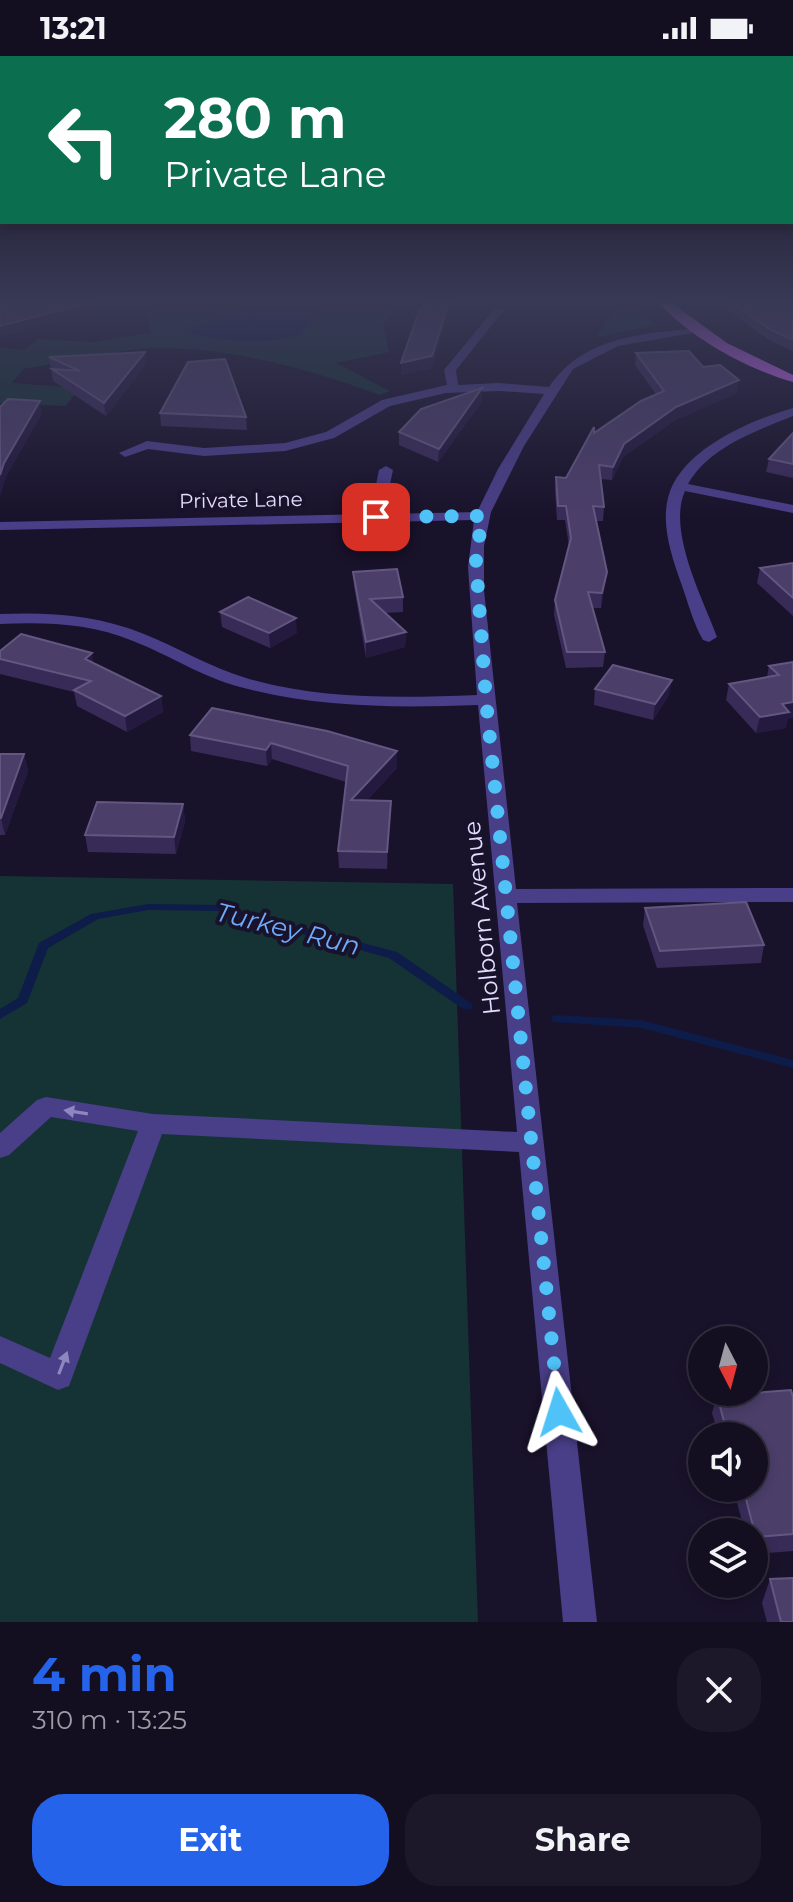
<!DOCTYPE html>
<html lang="en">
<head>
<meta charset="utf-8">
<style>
	:root { --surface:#130e20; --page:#1c1729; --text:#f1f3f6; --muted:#9d9ca5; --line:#322e3e; --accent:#2563eb }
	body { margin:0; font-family:Montserrat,sans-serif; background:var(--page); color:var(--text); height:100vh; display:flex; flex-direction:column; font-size:30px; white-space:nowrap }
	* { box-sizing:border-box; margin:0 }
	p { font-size:26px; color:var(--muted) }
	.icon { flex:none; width:44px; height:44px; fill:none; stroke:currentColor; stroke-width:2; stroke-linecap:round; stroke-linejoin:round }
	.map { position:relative; height:1566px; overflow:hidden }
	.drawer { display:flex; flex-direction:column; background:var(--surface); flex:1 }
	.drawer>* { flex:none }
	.hud { position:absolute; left:0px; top:0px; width:794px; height:168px; box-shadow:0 4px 12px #0003,0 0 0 2px var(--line); background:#0b6e4f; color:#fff; overflow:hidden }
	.needle { width:52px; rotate:174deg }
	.controls { position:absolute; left:688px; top:1270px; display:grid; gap:16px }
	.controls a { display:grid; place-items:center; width:80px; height:80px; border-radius:50%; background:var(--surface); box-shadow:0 4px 12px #0003,0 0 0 2px var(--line); font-size:40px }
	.pin { position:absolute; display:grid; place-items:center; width:68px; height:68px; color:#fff; margin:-34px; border-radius:16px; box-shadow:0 4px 12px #0006 }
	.me { position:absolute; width:88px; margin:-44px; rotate:354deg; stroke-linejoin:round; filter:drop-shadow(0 0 6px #0008) }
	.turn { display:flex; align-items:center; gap:28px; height:168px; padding:0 32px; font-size:36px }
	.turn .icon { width:104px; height:104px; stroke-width:2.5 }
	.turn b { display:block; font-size:56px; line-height:68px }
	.round { display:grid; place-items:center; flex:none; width:84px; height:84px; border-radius:32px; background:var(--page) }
	.overview { display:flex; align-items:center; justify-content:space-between; height:136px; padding:0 32px }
	h1 { font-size:48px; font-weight:700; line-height:60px; color:var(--accent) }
	.button { display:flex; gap:16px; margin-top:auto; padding:16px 32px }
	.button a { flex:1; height:92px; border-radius:32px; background:var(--accent); color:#fff; font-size:32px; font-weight:700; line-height:92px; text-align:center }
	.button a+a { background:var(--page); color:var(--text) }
	.status { display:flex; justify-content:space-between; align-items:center; height:56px; padding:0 40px; background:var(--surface); direction:ltr }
	.status svg { height:22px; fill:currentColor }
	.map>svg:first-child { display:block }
</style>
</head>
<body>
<div class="status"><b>13:21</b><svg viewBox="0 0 49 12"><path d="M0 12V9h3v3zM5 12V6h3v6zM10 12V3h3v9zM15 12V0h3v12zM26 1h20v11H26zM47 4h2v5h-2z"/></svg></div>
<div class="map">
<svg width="793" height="1566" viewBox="0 0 793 1566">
	<rect width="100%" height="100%" fill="#19122b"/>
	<g fill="#153335">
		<path d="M124,243H410L383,267L389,296L336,307L390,335L380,339C308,312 210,285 132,294C96,298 59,307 23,313L12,327L79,332L66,350L0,347V292L25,294L38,283L93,286L150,277L147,255Z"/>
		<polygon points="620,243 630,243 655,269 597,281"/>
		<polygon points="0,820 453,828 478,1566 0,1566"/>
	</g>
	<path fill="#0d1c49" d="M252,245L319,250L320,254C314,262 308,274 299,278C280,289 212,286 192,277L191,272L212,265Z"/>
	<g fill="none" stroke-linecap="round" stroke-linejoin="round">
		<g fill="#0d1c49" fill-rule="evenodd">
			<polygon points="148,848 218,849 397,896 471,947 473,950 471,953 463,953 389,902 218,855 148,854 98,863 48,892 27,947 0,963 0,953 18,942 39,887 91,858"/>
			<polygon points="557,959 641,964 793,1004 793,1012 641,972 553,966 551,963 553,960"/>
		</g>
		<g fill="#493e88" fill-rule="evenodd">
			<path d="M495,252L504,254L456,314L458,329L499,327L549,331C584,280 641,278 699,272L704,275L618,290L573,313L524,390L491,456L484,490V534L516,833L793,832V846L517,847L597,1566H563L519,1096L162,1078L69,1330L58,1334L0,1307V1280L50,1302L138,1075L51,1061L9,1099L0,1102V1077L37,1044L46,1041L153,1058L517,1076L478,649C398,652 317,652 240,631C202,621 169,599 133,585C90,567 45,566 0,568V558C49,556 98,559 144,578C179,592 210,611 246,622C319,644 401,642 477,639L468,511L474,464L0,474V466L370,458L379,414L386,410L393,414L384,458L477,456L498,413L544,338L499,335L446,337L390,350L334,382L285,395L204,400L148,393L125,401L119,397L147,385L204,392L285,387L326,376L382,344L447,329L444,314Z"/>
			<path d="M793,352V360C756,375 709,391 688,428L793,449V457L685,435C667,475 703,543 717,581L709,586L703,584C693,567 688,546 681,527C672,501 661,470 668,442C680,394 749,365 793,352Z"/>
		</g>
		<path fill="#d367fb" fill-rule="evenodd" d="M655,243H666L727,287L793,319V326C744,312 689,281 655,243Z"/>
	</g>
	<g fill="#392b58">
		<polygon points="431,243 490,243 463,246 457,252 451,247 432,312 401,319 401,307"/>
		<polygon points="723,243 793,243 793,295 769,284 722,250"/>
		<polygon points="145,296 146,308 106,360 53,325 49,301"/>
		<polygon points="636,297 703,311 737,337 675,364 623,401 612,424 600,423 604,451 603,465 596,465 607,516 601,552 593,552 605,596 603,611 566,612 554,559 555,544 569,490 565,464 557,464 555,435 556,421 566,422 594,377 656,338 635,309"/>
		<polygon points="482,345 438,406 399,389 399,376"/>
		<polygon points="160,357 246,361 247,374 161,370"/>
		<polygon points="793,377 793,422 766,416 769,403"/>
		<polygon points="793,507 793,560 757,527 760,512"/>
		<polygon points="353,516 403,541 403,556 385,557 406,576 405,591 366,602 354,530"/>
		<polygon points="220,556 297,577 270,592 222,571"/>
		<polygon points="0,595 93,607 161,640 163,656 127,676 77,650 74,636 0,618"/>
		<polygon points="793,606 786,672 756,677 726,644 729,628 767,621 769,610"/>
		<polygon points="595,633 669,639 653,664 594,649"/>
		<polygon points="212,652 397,712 367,744 391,745 387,813 339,812 338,795 346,726 272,703 267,710 191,695 190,679"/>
		<polygon points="0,698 24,698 28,715 5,779 0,779"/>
		<polygon points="183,748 185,765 176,798 88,796 85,779"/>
		<polygon points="645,852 764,889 761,907 657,912 643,869"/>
		<polygon points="717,1340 793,1341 793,1495 754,1498 754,1476 745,1476 733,1432 754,1432 754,1380 719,1380 712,1357"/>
		<polygon points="770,1523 793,1566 767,1566 762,1547"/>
	</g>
	<g fill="#24193e">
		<polygon points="104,243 109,243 110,251 0,281 0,270"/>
		<polygon points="224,243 238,243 225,252"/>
		<polygon points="450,243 452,243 451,247 432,312 401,319 401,307"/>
		<polygon points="457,243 490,243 463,246 457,252"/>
		<polygon points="145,296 146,308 106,360 104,347"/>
		<polygon points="739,324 737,337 675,364 623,401 612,424 613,411 624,388 676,351"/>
		<polygon points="482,332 482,345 438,406 439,393"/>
		<polygon points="40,345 42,358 6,421 0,441 0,419 4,407"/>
		<polygon points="607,516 605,531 601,552 602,537"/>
		<polygon points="296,562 297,577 270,592 269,577"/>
		<polygon points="406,576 405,591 366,602 366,586"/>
		<polygon points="92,597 94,613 85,603"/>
		<polygon points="672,624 669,639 653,664 655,648"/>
		<polygon points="161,640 163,656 127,676 125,660"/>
		<polygon points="793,646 793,662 788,663 786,672 756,677 760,661 782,648"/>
		<polygon points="271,687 272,703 267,710 266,694"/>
		<polygon points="397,695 397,712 352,760 351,744"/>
		<polygon points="24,698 28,715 5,779 1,762"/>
		<polygon points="391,745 391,761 387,813 387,796"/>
		<polygon points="183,748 185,765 176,798 174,781"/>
	</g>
	<g fill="#4b3e69" stroke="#635781" stroke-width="2">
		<polygon points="0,243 104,243 0,270"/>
		<polygon points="431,243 450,243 432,300 401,307 419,255"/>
		<polygon points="728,243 793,243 793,284 771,274"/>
		<polygon points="689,295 703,311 720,309 739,324 676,351 624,388 613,411 599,409 604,451 593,450 607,516 602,537 588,536 605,596 567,596 555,544 571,482 566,450 558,450 556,421 566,422 594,371 594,377 641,345 664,335 636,297"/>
		<polygon points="145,296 104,347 52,313 80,315 49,301"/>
		<polygon points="225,303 246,361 160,357 188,306"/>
		<polygon points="482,332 439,393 399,376 421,353"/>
		<polygon points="8,343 40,345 4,407 0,419 0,351"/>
		<polygon points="793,377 793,408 769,403"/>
		<polygon points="793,507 793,542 760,512"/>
		<polygon points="397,513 403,541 370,543 406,576 366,586 353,516"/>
		<polygon points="248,541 296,562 269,577 220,556"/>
		<polygon points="21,578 92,597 85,603 161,640 125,660 74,634 91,625 0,603 0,595"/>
		<polygon points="793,606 793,646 782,648 789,656 760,661 729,628 779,619 769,610"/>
		<polygon points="613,609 672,624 655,648 595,633"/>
		<polygon points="212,652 327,675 397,695 351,744 391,745 387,796 338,795 348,710 271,687 266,694 190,679"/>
		<polygon points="0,698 24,698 1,762 0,762"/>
		<polygon points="97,746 183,748 174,781 85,779"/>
		<polygon points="746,846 764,889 660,895 645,852"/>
		<polygon points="791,1334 793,1341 793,1478 756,1481 743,1432 754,1432 754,1380 728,1380 717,1340"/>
		<polygon points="793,1522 793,1566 781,1566 770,1523"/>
	</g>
	<defs><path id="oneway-solid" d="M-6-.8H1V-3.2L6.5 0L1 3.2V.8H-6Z" transform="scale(2)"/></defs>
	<g fill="#8f86bd">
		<use href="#oneway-solid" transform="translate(76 1056) rotate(-171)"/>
		<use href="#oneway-solid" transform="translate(63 1307) rotate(-69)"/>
	</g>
	<linearGradient id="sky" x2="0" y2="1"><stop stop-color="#0e0a18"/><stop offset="0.53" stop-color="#383955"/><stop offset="1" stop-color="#383955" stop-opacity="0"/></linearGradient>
	<rect width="793" height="462" fill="url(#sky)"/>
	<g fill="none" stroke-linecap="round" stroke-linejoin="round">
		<polyline stroke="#4fc3f7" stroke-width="14" stroke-dasharray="0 25.2" points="376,461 482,460 476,505 486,644 559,1356"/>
	</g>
	<g text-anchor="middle" stroke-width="8" stroke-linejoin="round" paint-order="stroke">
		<g font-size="20" fill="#e4ddfe" stroke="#19122b">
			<text transform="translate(241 444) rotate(-1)" y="7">Private Lane</text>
		</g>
		<g font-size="24" fill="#e4ddfe" stroke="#19122b">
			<text transform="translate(482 862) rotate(-96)" y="8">Holborn Avenue</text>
		</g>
		<g font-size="26" font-style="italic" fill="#6eabfb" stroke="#19122b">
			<text transform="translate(288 873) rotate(14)" y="9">Turkey Run</text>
		</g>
	</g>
</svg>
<div class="controls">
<a><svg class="needle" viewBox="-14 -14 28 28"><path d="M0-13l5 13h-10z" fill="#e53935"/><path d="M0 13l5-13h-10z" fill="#9d9ca5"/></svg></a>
<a><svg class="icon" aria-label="sound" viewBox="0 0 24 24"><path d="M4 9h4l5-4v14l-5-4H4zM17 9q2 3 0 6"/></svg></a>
<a><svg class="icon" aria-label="layers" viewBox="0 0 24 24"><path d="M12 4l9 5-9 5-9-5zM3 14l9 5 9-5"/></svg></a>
</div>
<div class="pin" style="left:376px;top:461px;background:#d93025"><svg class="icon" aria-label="arrive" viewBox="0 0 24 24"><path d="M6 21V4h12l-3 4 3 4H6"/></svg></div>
<svg class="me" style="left:559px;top:1356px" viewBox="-20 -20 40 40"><path d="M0-17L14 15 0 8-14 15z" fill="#4fc3f7" stroke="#fff" stroke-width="4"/></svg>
<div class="hud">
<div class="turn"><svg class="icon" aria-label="left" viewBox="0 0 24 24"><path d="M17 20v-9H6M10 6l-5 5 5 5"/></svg><div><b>280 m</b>Private Lane</div></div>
</div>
</div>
<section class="drawer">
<div class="overview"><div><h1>4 min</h1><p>310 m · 13:25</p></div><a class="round"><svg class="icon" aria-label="close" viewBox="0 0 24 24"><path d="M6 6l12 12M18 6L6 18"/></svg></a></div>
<div class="button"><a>Exit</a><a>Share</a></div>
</section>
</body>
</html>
